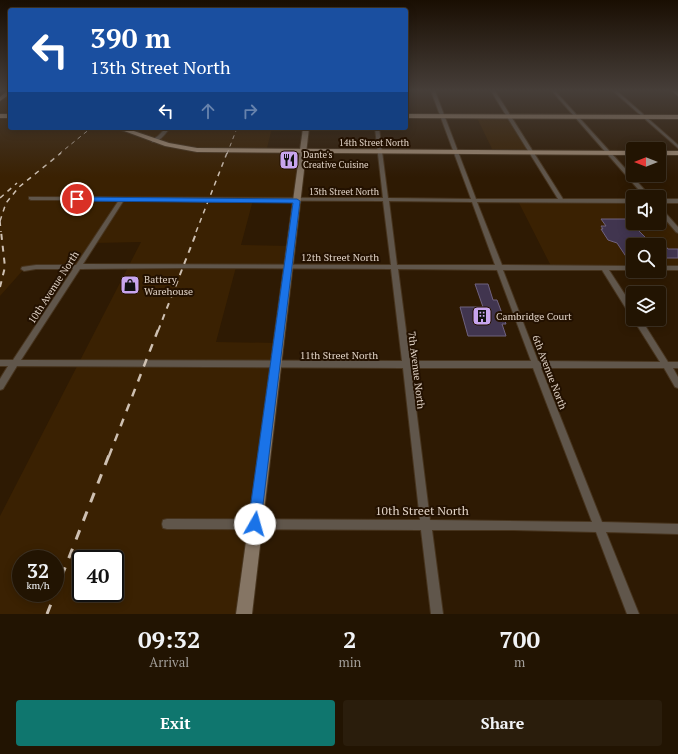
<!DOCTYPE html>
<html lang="en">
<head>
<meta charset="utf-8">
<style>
	:root { --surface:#221402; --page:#2a1d0c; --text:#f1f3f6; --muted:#a29e99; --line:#3f3324; --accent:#0f766e }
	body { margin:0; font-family:"PT Serif",serif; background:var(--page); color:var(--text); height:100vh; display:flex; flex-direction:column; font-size:15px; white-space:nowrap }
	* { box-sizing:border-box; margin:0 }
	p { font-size:13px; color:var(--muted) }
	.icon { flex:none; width:22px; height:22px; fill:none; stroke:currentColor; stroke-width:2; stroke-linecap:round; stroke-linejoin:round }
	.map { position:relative; height:614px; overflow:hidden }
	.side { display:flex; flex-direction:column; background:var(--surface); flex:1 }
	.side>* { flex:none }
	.guide { position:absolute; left:8px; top:8px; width:400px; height:122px; border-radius:4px; box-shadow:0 2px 10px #0003,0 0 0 1px var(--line); background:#1a4fa0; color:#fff; overflow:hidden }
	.needle { width:26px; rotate:270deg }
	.tools { position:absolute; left:626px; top:142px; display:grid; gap:8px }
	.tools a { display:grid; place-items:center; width:40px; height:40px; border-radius:4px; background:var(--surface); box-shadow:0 2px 10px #0003,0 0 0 1px var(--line); font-size:20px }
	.speed { position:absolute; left:12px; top:550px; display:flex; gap:8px; font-size:20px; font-weight:700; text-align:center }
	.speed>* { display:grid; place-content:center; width:52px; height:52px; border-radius:50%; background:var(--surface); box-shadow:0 2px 10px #0003,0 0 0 1px var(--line); line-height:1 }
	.speed small { font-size:10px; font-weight:400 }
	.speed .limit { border:2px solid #111; border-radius:6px; background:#fff; color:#111 }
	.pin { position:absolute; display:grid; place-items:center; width:34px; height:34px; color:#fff; margin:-17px; border:2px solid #fff; border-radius:50%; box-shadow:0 1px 4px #0007 }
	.me { position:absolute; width:44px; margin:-22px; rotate:7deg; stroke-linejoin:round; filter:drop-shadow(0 0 3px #0008) }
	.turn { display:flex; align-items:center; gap:14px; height:84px; padding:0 16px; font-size:18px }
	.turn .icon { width:52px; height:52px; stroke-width:2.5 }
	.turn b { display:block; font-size:28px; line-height:34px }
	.lanes { display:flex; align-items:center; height:38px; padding:0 16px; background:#0003; justify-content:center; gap:20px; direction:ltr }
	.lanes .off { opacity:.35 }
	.eta { display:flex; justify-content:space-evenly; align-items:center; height:68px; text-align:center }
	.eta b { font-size:24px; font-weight:700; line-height:28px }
	.button { display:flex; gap:8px; margin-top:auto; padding:8px 16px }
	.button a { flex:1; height:46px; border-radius:4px; background:var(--accent); color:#fff; font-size:16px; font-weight:700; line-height:46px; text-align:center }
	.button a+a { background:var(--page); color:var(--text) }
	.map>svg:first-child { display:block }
</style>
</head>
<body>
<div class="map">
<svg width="678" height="614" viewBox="0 0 678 614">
	<rect width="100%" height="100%" fill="#2e1a03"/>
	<g fill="#3a2102" fill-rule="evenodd">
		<polygon points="10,92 10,116 0,116 0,99"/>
		<polygon points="476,116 509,117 532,153 494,153"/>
		<path d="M0,119H10V128H272L266,152H303L297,201L253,200L241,245L291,246L289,267H236L216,342L278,343L244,614H0V516L141,242L94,243L78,266L24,269L0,296ZM21,559H55V593H21ZM81,559H115V593H81Z"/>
		<polygon points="518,201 633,201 633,223 659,223 659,209 678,231 678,268 659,268 659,245 633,245 633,268 552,268"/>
	</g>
	<g fill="#41354f" stroke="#6f627f">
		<polygon points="601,219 627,219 653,245 633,245 633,258 627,258 617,243 608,240 601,229 603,229 601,226 606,226"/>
		<polygon points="659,238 668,249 678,249 678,258 659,258"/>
		<polygon points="475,284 488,284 493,300 497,300 506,324 502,324 506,336 468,336 460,307 483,307"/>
	</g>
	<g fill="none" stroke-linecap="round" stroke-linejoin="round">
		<g stroke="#47341e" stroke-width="2">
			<g id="street">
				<path d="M431,91H435L476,199H558L491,91H495L563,199H633V203L477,202L502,265L633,266V270H609L633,307V316L630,315L602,270H503L538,361L660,362L633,319H641L668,362H678V368H673L678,377V388L675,387L664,368H541L602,522L678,524V534L606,532L639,614H627L596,532L513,530H432L443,614H431L421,530L167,529L163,528L162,524L163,520L167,519L420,520L403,368L17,366L3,389L0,390V379L8,366H0V360H13L73,269H36L24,271L21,269L22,267L36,265H76L119,200H31L29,199V197L383,198L375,128H379L388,198L471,199ZM124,200L383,201L391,265L83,264ZM389,201L472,202L495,265H397ZM183,268L391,269L402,361L21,360L80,269ZM398,269L497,270L531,361H410ZM411,368H533L592,522L430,520Z"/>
				<polygon points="552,91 555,91 651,197 645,197"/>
				<polygon points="613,91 617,91 678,145 678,148"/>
				<path d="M166,128H170C165,134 160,142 152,142V140L158,136Z"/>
				<rect x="659" y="199" width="19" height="4"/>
				<polygon points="659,207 661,208 678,227 678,233 676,232 659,212"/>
				<rect x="659" y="266" width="19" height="4"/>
			</g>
		</g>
		<g stroke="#47341e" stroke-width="2">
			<g id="secondary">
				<polygon points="672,91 678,91 678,96"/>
				<polygon points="303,128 309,128 252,614 236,614"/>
			</g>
		</g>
		<g stroke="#47341e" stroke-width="2">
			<g id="primary">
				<polygon points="7,91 10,91 10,94 0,101 0,97"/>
				<rect x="0" y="114" width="10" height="4"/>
				<polygon points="406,114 678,115 678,119 406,118"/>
				<polygon points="116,128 125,128 169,143 197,148 633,151 633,155 197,152 165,146"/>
				<rect x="659" y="151" width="19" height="4"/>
			</g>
		</g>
		<use href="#street" fill="#60564b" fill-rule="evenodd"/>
		<use href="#secondary" fill="#857564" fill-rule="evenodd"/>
		<use href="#primary" fill="#a28d77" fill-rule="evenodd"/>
		<g stroke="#cec0b2" stroke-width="1" stroke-dasharray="4 4" stroke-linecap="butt">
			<polyline points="59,154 91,128"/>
			<polyline points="227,154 237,128"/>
		</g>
		<g stroke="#cec0b2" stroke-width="1.5" stroke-dasharray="5 5" stroke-linecap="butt">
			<polyline points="0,198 17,183"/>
			<polyline points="0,221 6,203 19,187 61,153"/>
			<polyline points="0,221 1,232"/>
			<polyline points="196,232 227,153"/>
		</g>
		<g stroke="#cec0b2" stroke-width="2" stroke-dasharray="6 6" stroke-linecap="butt">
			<polyline points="0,287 5,267 1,231"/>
			<polyline points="158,331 197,231"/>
		</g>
		<polyline stroke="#cec0b2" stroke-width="2.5" stroke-dasharray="8 8" stroke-linecap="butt" points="109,456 158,330"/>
		<polyline stroke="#cec0b2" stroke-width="3" stroke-dasharray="10 10" stroke-linecap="butt" points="47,614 109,455"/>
	</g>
	<linearGradient id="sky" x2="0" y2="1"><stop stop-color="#190e02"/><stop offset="0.51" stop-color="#463e39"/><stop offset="1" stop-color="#463e39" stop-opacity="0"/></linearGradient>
	<rect width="678" height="177" fill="url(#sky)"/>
	<polygon fill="#1a73e8" stroke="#114b97" points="74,197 297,199 300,201 260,529 255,531 250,529 248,524 293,203 77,201 74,200"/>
	<defs>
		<g id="restaurant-square" transform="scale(1)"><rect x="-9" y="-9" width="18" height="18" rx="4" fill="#c8a5ee" stroke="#231100"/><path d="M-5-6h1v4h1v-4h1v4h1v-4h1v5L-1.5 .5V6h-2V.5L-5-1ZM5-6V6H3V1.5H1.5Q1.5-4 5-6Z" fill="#111"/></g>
		<g id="shop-square" transform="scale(1)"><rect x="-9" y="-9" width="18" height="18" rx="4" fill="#c8a5ee" stroke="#231100"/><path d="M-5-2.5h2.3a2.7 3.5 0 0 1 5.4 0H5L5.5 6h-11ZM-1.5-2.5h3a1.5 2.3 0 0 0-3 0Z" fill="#111"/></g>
		<g id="building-square" transform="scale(1)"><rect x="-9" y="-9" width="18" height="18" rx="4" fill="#c8a5ee" stroke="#231100"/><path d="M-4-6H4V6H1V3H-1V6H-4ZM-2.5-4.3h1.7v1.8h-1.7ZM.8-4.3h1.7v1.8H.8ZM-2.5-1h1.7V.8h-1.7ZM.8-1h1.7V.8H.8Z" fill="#111"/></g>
	</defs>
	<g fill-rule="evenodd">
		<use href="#restaurant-square" x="289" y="160"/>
		<use href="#shop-square" x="130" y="285"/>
		<use href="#building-square" x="482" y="316"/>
	</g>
	<g text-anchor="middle" stroke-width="4" stroke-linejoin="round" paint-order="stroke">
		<g font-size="9" fill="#e1d3c6" stroke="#231100">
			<text x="374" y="146">14th Street North</text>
			<text x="344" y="195">13th Street North</text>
		</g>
		<g font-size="9" fill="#e1d3c6" stroke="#231100" text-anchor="start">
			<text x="303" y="158">Dante's<tspan x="303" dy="10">Creative Cuisine</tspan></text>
		</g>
		<g font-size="10" fill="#e1d3c6" stroke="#231100">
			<text x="340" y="261">12th Street North</text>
			<text transform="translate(53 287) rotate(-57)" y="4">10th Avenue North</text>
			<text x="339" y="359">11th Street North</text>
			<text transform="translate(417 370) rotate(83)" y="4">7th Avenue North</text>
			<text transform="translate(550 372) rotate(69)" y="4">6th Avenue North</text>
		</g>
		<g font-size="10" fill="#e1d3c6" stroke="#231100" text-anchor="start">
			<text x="144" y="283">Battery<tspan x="144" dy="12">Warehouse</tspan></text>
			<text x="496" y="320">Cambridge Court</text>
		</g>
		<g font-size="12" fill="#e1d3c6" stroke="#231100">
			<text x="422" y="515">10th Street North</text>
		</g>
	</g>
</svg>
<div class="tools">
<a><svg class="needle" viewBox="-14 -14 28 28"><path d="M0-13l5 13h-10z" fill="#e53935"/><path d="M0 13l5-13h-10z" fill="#a29e99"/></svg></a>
<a><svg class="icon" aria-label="sound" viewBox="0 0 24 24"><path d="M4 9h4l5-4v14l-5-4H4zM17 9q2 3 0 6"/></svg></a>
<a><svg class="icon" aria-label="search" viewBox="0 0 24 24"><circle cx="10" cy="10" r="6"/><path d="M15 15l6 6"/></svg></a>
<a><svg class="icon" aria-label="layers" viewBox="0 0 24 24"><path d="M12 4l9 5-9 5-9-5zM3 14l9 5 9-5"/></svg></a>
</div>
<div class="speed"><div>32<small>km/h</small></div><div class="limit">40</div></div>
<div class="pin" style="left:77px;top:199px;background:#d93025"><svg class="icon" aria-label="arrive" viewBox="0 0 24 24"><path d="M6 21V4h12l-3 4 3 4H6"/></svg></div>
<svg class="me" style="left:255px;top:524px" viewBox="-20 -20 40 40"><circle r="19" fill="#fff"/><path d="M0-13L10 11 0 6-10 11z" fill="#1a73e8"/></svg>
<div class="guide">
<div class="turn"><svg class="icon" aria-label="left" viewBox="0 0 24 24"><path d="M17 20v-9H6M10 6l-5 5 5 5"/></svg><div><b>390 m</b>13th Street North</div></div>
<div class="lanes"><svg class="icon" aria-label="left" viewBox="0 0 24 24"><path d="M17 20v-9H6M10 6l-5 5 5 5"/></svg><svg class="icon off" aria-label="ahead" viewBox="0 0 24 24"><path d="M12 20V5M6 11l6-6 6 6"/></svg><svg class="icon off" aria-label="right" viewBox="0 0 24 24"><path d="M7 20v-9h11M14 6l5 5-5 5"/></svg></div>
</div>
</div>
<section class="side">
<div class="eta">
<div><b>09:32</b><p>Arrival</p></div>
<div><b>2</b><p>min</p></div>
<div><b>700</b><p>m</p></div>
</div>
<div class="button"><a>Exit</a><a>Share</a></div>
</section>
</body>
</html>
